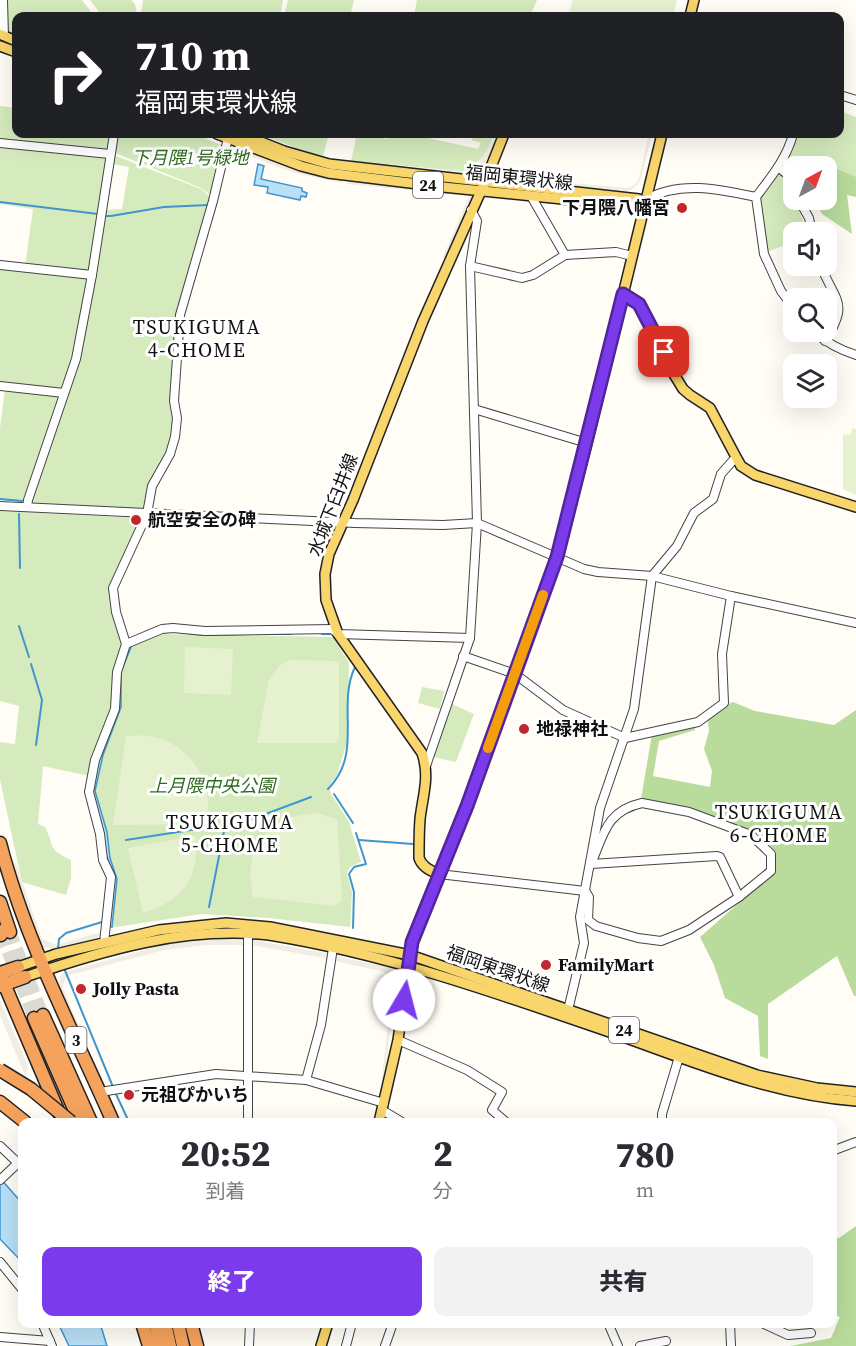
<!DOCTYPE html>
<html lang="ja">
<head>
<meta charset="utf-8">
<style>
	:root { --surface:#fff; --page:#f2f2f3; --text:#2b2b33; --muted:#7c7c81; --accent:#7c3aed }
	body { margin:0; font-family:"Source Serif 4","Noto Sans JP",serif; background:var(--page); color:var(--text); height:100vh; display:flex; flex-direction:column; font-size:22px; white-space:nowrap }
	* { box-sizing:border-box; margin:0 }
	p { font-size:20px; color:var(--muted) }
	.icon { flex:none; width:33px; height:33px; fill:none; stroke:currentColor; stroke-width:2; stroke-linecap:round; stroke-linejoin:round }
	.map { position:relative; flex:1; overflow:hidden }
	.sheet { position:absolute; left:18px; top:1118px; width:819px; height:210px; display:flex; flex-direction:column; background:var(--surface); border-radius:12px; box-shadow:0 6px 24px #0002 }
	.sheet>* { flex:none }
	.guide { position:absolute; left:12px; top:12px; width:832px; height:126px; border-radius:12px; box-shadow:0 6px 24px #0002; background:#202124; color:#fff; overflow:hidden }
	.needle { width:39px; rotate:41deg }
	.buttons { position:absolute; left:783px; top:156px; display:grid; gap:12px }
	.buttons a { display:grid; place-items:center; width:54px; height:54px; border-radius:12px; background:var(--surface); box-shadow:0 6px 24px #0002; font-size:30px }
	.pin { position:absolute; display:grid; place-items:center; width:51px; height:51px; color:#fff; margin:-26px; border-radius:12px; box-shadow:0 3px 9px #0006 }
	.me { position:absolute; width:66px; margin:-33px; rotate:8deg; stroke-linejoin:round; filter:drop-shadow(0 0 4px #0008) }
	.turn { display:flex; align-items:center; gap:21px; height:126px; padding:0 24px; font-size:27px }
	.turn .icon { width:78px; height:78px; stroke-width:2.5 }
	.turn b { display:block; font-size:42px; line-height:51px }
	.eta { display:flex; justify-content:space-evenly; align-items:center; height:102px; text-align:center }
	.eta b { font-size:36px; font-weight:800; line-height:42px }
	.action { display:flex; gap:12px; margin-top:auto; padding:12px 24px }
	.action a { flex:1; height:69px; border-radius:12px; background:var(--accent); color:#fff; font-size:24px; font-weight:800; line-height:69px; text-align:center }
	.action a+a { background:var(--page); color:var(--text) }
	.map>svg:first-child { display:block }
</style>
</head>
<body>
<div class="map">
<svg width="856" height="1346" viewBox="0 0 856 1346">
	<rect width="100%" height="100%" fill="#fffdf5"/>
	<g fill="#d5ebbd">
		<polygon points="7,0 82,0 94,16 16,16 16,34 7,30"/>
		<polygon points="90,0 131,0 135,4 137,16 102,16"/>
		<polygon points="143,0 283,0 280,16 141,16"/>
		<polygon points="288,0 354,0 350,16 284,16"/>
		<polygon points="417,0 537,0 530,16 414,16"/>
		<polygon points="0,106 16,108 16,134 110,134 108,148 106,152 0,140"/>
		<polygon points="840,111 856,117 856,186 827,177 826,166 794,166 793,172 789,172 781,165 793,151 798,134 840,134"/>
		<polygon points="116,134 194,134 224,146 213,193 209,194 201,188 113,152"/>
		<polygon points="259,134 329,134 323,156 310,153"/>
		<polygon points="357,134 388,139 389,134 410,134 478,149 481,143 471,140 477,134 495,134 484,156 473,165 472,172 351,161"/>
		<polygon points="0,146 106,156 90,269 88,272 25,266 33,209 0,204"/>
		<polygon points="113,155 201,189 212,199 182,299 174,437 146,509 32,504 31,501 79,359 106,210 122,209 129,167 112,164"/>
		<polygon points="778,170 786,176 807,232 794,232 793,242 767,252 758,198"/>
		<polygon points="0,267 87,276 88,278 73,359 63,388 60,390 0,384"/>
		<polygon points="5,389 58,394 59,397 22,502 0,500 0,428"/>
		<path d="M0,511L140,518L133,541L110,588L113,613L123,644L114,667L112,706L100,735L89,776L43,766L38,824L45,827C55,847 47,849 71,860V879L66,895L22,882L0,780V742L15,744L19,706L0,701Z"/>
		<polygon points="163,634 333,637 349,663 348,739 337,775 329,786 331,794 349,822 361,862 350,867 347,873 352,892 350,927 269,918 202,914 109,928 113,877 106,860 90,791 99,754 114,718 118,672 128,645"/>
		<polygon points="422,687 444,691 440,709 418,703"/>
		<polygon points="450,703 474,714 456,762 433,757"/>
	</g>
	<g fill="#b9dc9c">
		<polygon points="830,166 856,177 856,197 847,195 852,234 822,214 815,200 826,200 827,167"/>
		<polygon points="733,702 755,711 834,725 856,710 856,996 854,996 837,956 768,1004 768,1059 760,1056 758,1016 725,998 714,965 700,937 772,874 774,859 771,846 641,799 652,734 695,725 695,730 659,741 653,776 710,787 712,771 704,749 709,731 708,721 716,710"/>
		<polygon points="856,1226 856,1346 790,1346 831,1338 840,1317 833,1315 833,1236 839,1238"/>
	</g>
	<g fill="#e6f2cf">
		<polygon points="573,0 677,0 673,16 594,16 569,11"/>
		<polygon points="852,428 856,429 856,495 843,489 843,435 851,434"/>
		<polygon points="185,647 233,649 231,695 184,693"/>
		<polygon points="289,660 335,661 339,664 339,739 336,743 257,743 269,679 279,666"/>
		<path d="M126,736C133,736 142,735 149,736C180,740 207,769 208,801C209,808 206,817 205,824L113,825Z"/>
		<path d="M316,813L337,819L342,900L336,906L253,897C243,846 265,818 316,813Z"/>
		<path d="M196,836C199,878 184,900 143,913L128,848Z"/>
	</g>
	<g fill="#f1ede2">
		<polygon points="495,134 501,134 483,175 480,177 352,163 351,161 472,172 473,165 484,156"/>
		<polygon points="507,134 510,134 495,173 496,176 626,188 631,187 638,181 649,134 652,134 640,182 632,189 626,191 494,178 492,173"/>
		<polygon points="233,144 341,179 343,183 298,174 275,166 229,147"/>
		<polygon points="351,180 472,195 446,260 443,257 469,196 346,184"/>
		<polygon points="16,863 42,939 57,945 101,932 100,936 97,938 58,950 43,947 40,944 19,896 12,864"/>
		<polygon points="225,939 241,940 245,947 242,945 205,945 164,950 70,975 65,979 63,988 103,1085 58,988 61,975 64,972 163,945 181,942"/>
		<polygon points="253,940 326,953 330,959 251,945 250,942"/>
		<polygon points="338,957 390,967 397,977 382,1098 380,1097 393,979 385,972 336,961"/>
		<polygon points="0,1000 28,1066 26,1078 0,1015"/>
	</g>
	<g fill="#b9e0f7" stroke="#3f96cf" stroke-width="1.5">
		<polygon points="258,164 264,166 261,179 302,188 302,191 307,193 306,197 301,196 300,200 267,193 268,187 254,185"/>
		<polygon points="129,646 131,647 121,672 121,707 103,755 95,791 107,832 110,858 117,879 112,927 109,926 113,874 105,851 104,833 97,815 92,792 99,759 106,738 118,671"/>
		<polygon points="0,1178 22,1203 22,1262 0,1239"/>
		<polygon points="58,1323 100,1323 107,1346 69,1346"/>
	</g>
	<g fill="none" stroke-linecap="round" stroke-linejoin="round">
		<g stroke="#3f96cf" stroke-width="2">
			<polyline points="0,202 98,214"/>
			<polyline points="104,216 111,216 164,207 208,205"/>
			<polyline points="0,499 22,501"/>
			<polyline points="19,514 20,568"/>
			<polyline points="19,626 29,657"/>
			<polyline points="145,632 160,626"/>
			<polyline points="179,632 202,635 251,634"/>
			<polyline points="265,634 291,634"/>
			<polyline points="322,634 330,634"/>
			<polyline points="31,664 42,700 36,745"/>
			<path d="M328,789C364,753 336,707 355,667"/>
			<polyline points="334,794 353,823"/>
			<polyline points="247,821 311,797"/>
			<polyline points="225,826 236,823"/>
			<polyline points="126,840 204,828"/>
			<polyline points="359,840 413,844"/>
			<polyline points="209,907 225,826"/>
			<polyline points="353,928 354,892 349,874 354,867 366,864 356,833"/>
			<polyline points="58,949 59,939 66,933 102,922"/>
			<polyline points="64,968 113,1087"/>
			<polyline points="115,1092 129,1122"/>
		</g>
		<g stroke="#dbdad3" stroke-width="12" stroke-dasharray="12 6" stroke-linecap="butt">
			<polyline points="10,932 43,1015"/>
			<polyline points="1,935 34,1018"/>
		</g>
		<g stroke="#444" stroke-width="10">
			<g id="minor">
				<polyline points="3,0 4,36"/>
				<polyline points="840,95 856,100"/>
				<polyline points="0,143 110,154"/>
				<polyline points="778,167 788,175 794,187"/>
				<polyline points="531,196 565,255"/>
				<path d="M756,197C771,177 787,158 793,134"/>
				<path d="M645,200C679,180 719,189 756,197L764,254L781,291L794,308"/>
				<polyline points="799,200 809,218 812,232"/>
				<polyline points="0,265 92,275"/>
				<polyline points="470,266 522,278 533,275 565,255 616,252 632,256"/>
				<path d="M821,266C835,302 850,302 825,341"/>
				<path d="M814,332C827,343 840,350 856,355"/>
				<polyline points="0,386 64,393"/>
				<polyline points="474,409 587,443"/>
				<polyline points="0,506 355,523 443,525 477,523 584,569 598,572 652,576 731,596 856,623"/>
				<polyline points="27,507 28,500 76,359 92,275 114,134"/>
				<polyline points="126,644 162,629 173,628 205,631 332,629 338,634 470,638"/>
				<polyline points="463,656 515,674 563,710 625,738 698,722 724,703 722,654 731,596"/>
				<polyline points="426,766 470,638 477,523 470,266 477,221 471,210"/>
				<path d="M642,803L689,812L732,828L751,835L771,854V871L739,897L720,857L717,856L591,864C604,834 606,811 642,803Z"/>
				<polyline points="439,874 585,891"/>
				<polyline points="586,892 589,897 588,920 596,926 638,938 661,941 689,930 739,897"/>
				<polyline points="248,933 248,1122"/>
				<polyline points="104,943 111,877 103,860 100,834 89,792 95,760 115,709 117,672 126,644 116,612 113,588 147,514 152,486 170,454 175,437 177,418 174,401 180,315 213,201 228,138"/>
				<polyline points="568,1010 584,943 580,917 600,808 634,709 652,576 677,546 694,513 713,499 721,474 736,457"/>
				<polyline points="398,1040 467,1070 502,1092 492,1110 506,1122"/>
				<polyline points="306,1080 321,1025 333,948"/>
				<polyline points="100,1092 216,1074 306,1080 384,1103"/>
				<polyline points="382,1110 402,1122"/>
				<polyline points="662,1122 662,1114 679,1057"/>
				<polyline points="0,1146 18,1163"/>
				<polyline points="832,1151 856,1142"/>
				<polyline points="0,1180 18,1163 22,1162"/>
				<polyline points="0,1262 22,1289"/>
				<polyline points="42,1323 52,1346"/>
				<polyline points="608,1323 618,1346"/>
				<polyline points="730,1323 731,1346"/>
				<polyline points="762,1323 788,1335 811,1333"/>
				<polyline points="0,1337 50,1341"/>
				<polyline points="249,1346 250,1323"/>
				<polyline points="346,1346 352,1323"/>
				<polyline points="385,1346 393,1323"/>
				<polyline points="640,1346 666,1341"/>
			</g>
		</g>
		<g stroke="#222" stroke-width="12">
			<g id="major">
				<polyline points="690,16 694,0"/>
				<polyline points="0,34 16,41"/>
				<polyline points="0,46 16,52"/>
				<polyline points="217,134 301,166 328,173 443,187 621,205 645,200"/>
				<polyline points="241,134 284,151 329,164 639,199"/>
				<polyline points="623,294 639,304 656,335 672,371 683,389 690,395 710,408 736,457 741,466 755,475 856,507"/>
				<path d="M439,874C430,871 422,867 419,858C419,845 419,832 420,819C423,794 430,777 422,753L338,634L326,600L325,574L329,554L353,500L423,321L485,182L504,134"/>
				<polyline points="18,967 56,954 159,930 226,923 270,927 410,955 757,1075 817,1088 856,1092"/>
				<path d="M25,977C104,950 185,926 269,935C388,954 502,995 615,1034C694,1062 772,1095 856,1101"/>
				<polyline points="379,1122 398,1040 412,942 467,806 557,557 587,443 662,134"/>
				<polyline points="321,1346 328,1323"/>
			</g>
		</g>
		<g stroke="#222" stroke-width="15">
			<g id="highway">
				<path d="M0,843C25,940 73,1031 113,1122"/>
				<polyline points="0,902 10,932"/>
				<polyline points="0,931 1,935"/>
				<polyline points="0,973 18,967"/>
				<polyline points="0,974 59,1113"/>
				<polyline points="0,986 25,977"/>
				<polyline points="43,1015 91,1122"/>
				<polyline points="34,1018 80,1122"/>
				<polyline points="0,1102 25,1122"/>
				<polyline points="142,1323 149,1346"/>
				<polyline points="155,1323 160,1346"/>
				<polyline points="165,1323 170,1346"/>
				<polyline points="178,1323 183,1346"/>
				<polyline points="191,1323 197,1346"/>
			</g>
		</g>
		<use href="#minor" stroke="#fff" stroke-width="8"/>
		<use href="#major" stroke="#f9d66b" stroke-width="9"/>
		<use href="#highway" stroke="#f5a25d" stroke-width="12"/>
		<g stroke="#222" stroke-width="15" stroke-linecap="butt">
			<polyline id="highway-bridge" points="0,1070 31,1089 71,1122"/>
		</g>
		<use href="#highway-bridge" stroke="#f5a25d" stroke-width="12"/>
	</g>
	<g fill="none" stroke-linecap="round" stroke-linejoin="round">
		<g stroke="#51269a" stroke-width="15">
			<polyline id="route" points="404,1000 412,942 467,806 557,557 623,294 639,304 664,352"/>
		</g>
		<use href="#route" stroke="#7c3aed" stroke-width="10"/>
		<polyline stroke="#f59e0b" stroke-width="10" points="488,748 543,595"/>
	</g>
	<g fill="#c4262e" stroke="#fff" stroke-width="2">
		<circle cx="682" cy="208" r="6"/>
		<circle cx="136" cy="520" r="6"/>
		<circle cx="524" cy="729" r="6"/>
		<circle cx="546" cy="965" r="6"/>
		<circle cx="81" cy="989" r="6"/>
		<circle cx="129" cy="1095" r="6"/>
	</g>
	<g text-anchor="middle" stroke-width="6" stroke-linejoin="round" paint-order="stroke">
		<g fill="#fff" stroke="#585858" stroke-width="1.5">
			<rect x="413" y="172" width="30" height="26" rx="4.5"/>
			<rect x="609" y="1017" width="30" height="26" rx="4.5"/>
			<rect x="65.5" y="1027" width="21" height="26" rx="4.5"/>
		</g>
		<g font-size="16" font-weight="bold" fill="#111">
			<text x="428" y="191">24</text>
			<text x="624" y="1036">24</text>
			<text x="76" y="1046">3</text>
		</g>
		<g font-size="18" font-style="italic" fill="#2f6b1f" stroke="#fff">
			<text x="190" y="164">下月隈1号緑地</text>
			<text x="212" y="792">上月隈中央公園</text>
		</g>
		<g font-size="18" fill="#111" stroke="#fff">
			<text transform="translate(519 178) rotate(6)" y="6">福岡東環状線</text>
			<text transform="translate(333 505) rotate(-69)" y="6">水城下臼井線</text>
			<text transform="translate(498 969) rotate(19)" y="6">福岡東環状線</text>
		</g>
		<g font-size="18" font-weight="bold" fill="#111" stroke="#fff" text-anchor="start">
			<text x="670" y="214" text-anchor="end">下月隈八幡宮</text>
			<text x="148" y="526">航空安全の碑</text>
			<text x="536" y="735">地禄神社</text>
			<text x="558" y="971">FamilyMart</text>
			<text x="93" y="995">Jolly Pasta</text>
			<text x="141" y="1101">元祖ぴかいち</text>
		</g>
		<g font-size="20" letter-spacing="1.5" fill="#111" stroke="#fff">
			<text x="197" y="334">TSUKIGUMA<tspan x="197" dy="23">4-CHOME</tspan></text>
			<text x="779" y="819">TSUKIGUMA<tspan x="779" dy="23">6-CHOME</tspan></text>
			<text x="230" y="829">TSUKIGUMA<tspan x="230" dy="23">5-CHOME</tspan></text>
		</g>
	</g>
</svg>
<div class="buttons">
<a><svg class="needle" viewBox="-14 -14 28 28"><path d="M0-13l5 13h-10z" fill="#e53935"/><path d="M0 13l5-13h-10z" fill="#7c7c81"/></svg></a>
<a><svg class="icon" aria-label="sound" viewBox="0 0 24 24"><path d="M4 9h4l5-4v14l-5-4H4zM17 9q2 3 0 6"/></svg></a>
<a><svg class="icon" aria-label="search" viewBox="0 0 24 24"><circle cx="10" cy="10" r="6"/><path d="M15 15l6 6"/></svg></a>
<a><svg class="icon" aria-label="layers" viewBox="0 0 24 24"><path d="M12 4l9 5-9 5-9-5zM3 14l9 5 9-5"/></svg></a>
</div>
<div class="pin" style="left:664px;top:352px;background:#d93025"><svg class="icon" aria-label="arrive" viewBox="0 0 24 24"><path d="M6 21V4h12l-3 4 3 4H6"/></svg></div>
<svg class="me" style="left:404px;top:1000px" viewBox="-20 -20 40 40"><circle r="19" fill="#fff"/><path d="M0-13L10 11 0 6-10 11z" fill="#7c3aed"/></svg>
<div class="guide">
<div class="turn"><svg class="icon" aria-label="right" viewBox="0 0 24 24"><path d="M7 20v-9h11M14 6l5 5-5 5"/></svg><div><b>710 m</b>福岡東環状線</div></div>
</div>
<section class="sheet">
<div class="eta">
<div><b>20:52</b><p>到着</p></div>
<div><b>2</b><p>分</p></div>
<div><b>780</b><p>m</p></div>
</div>
<div class="action"><a>終了</a><a>共有</a></div>
</section>
</div>
</body>
</html>
